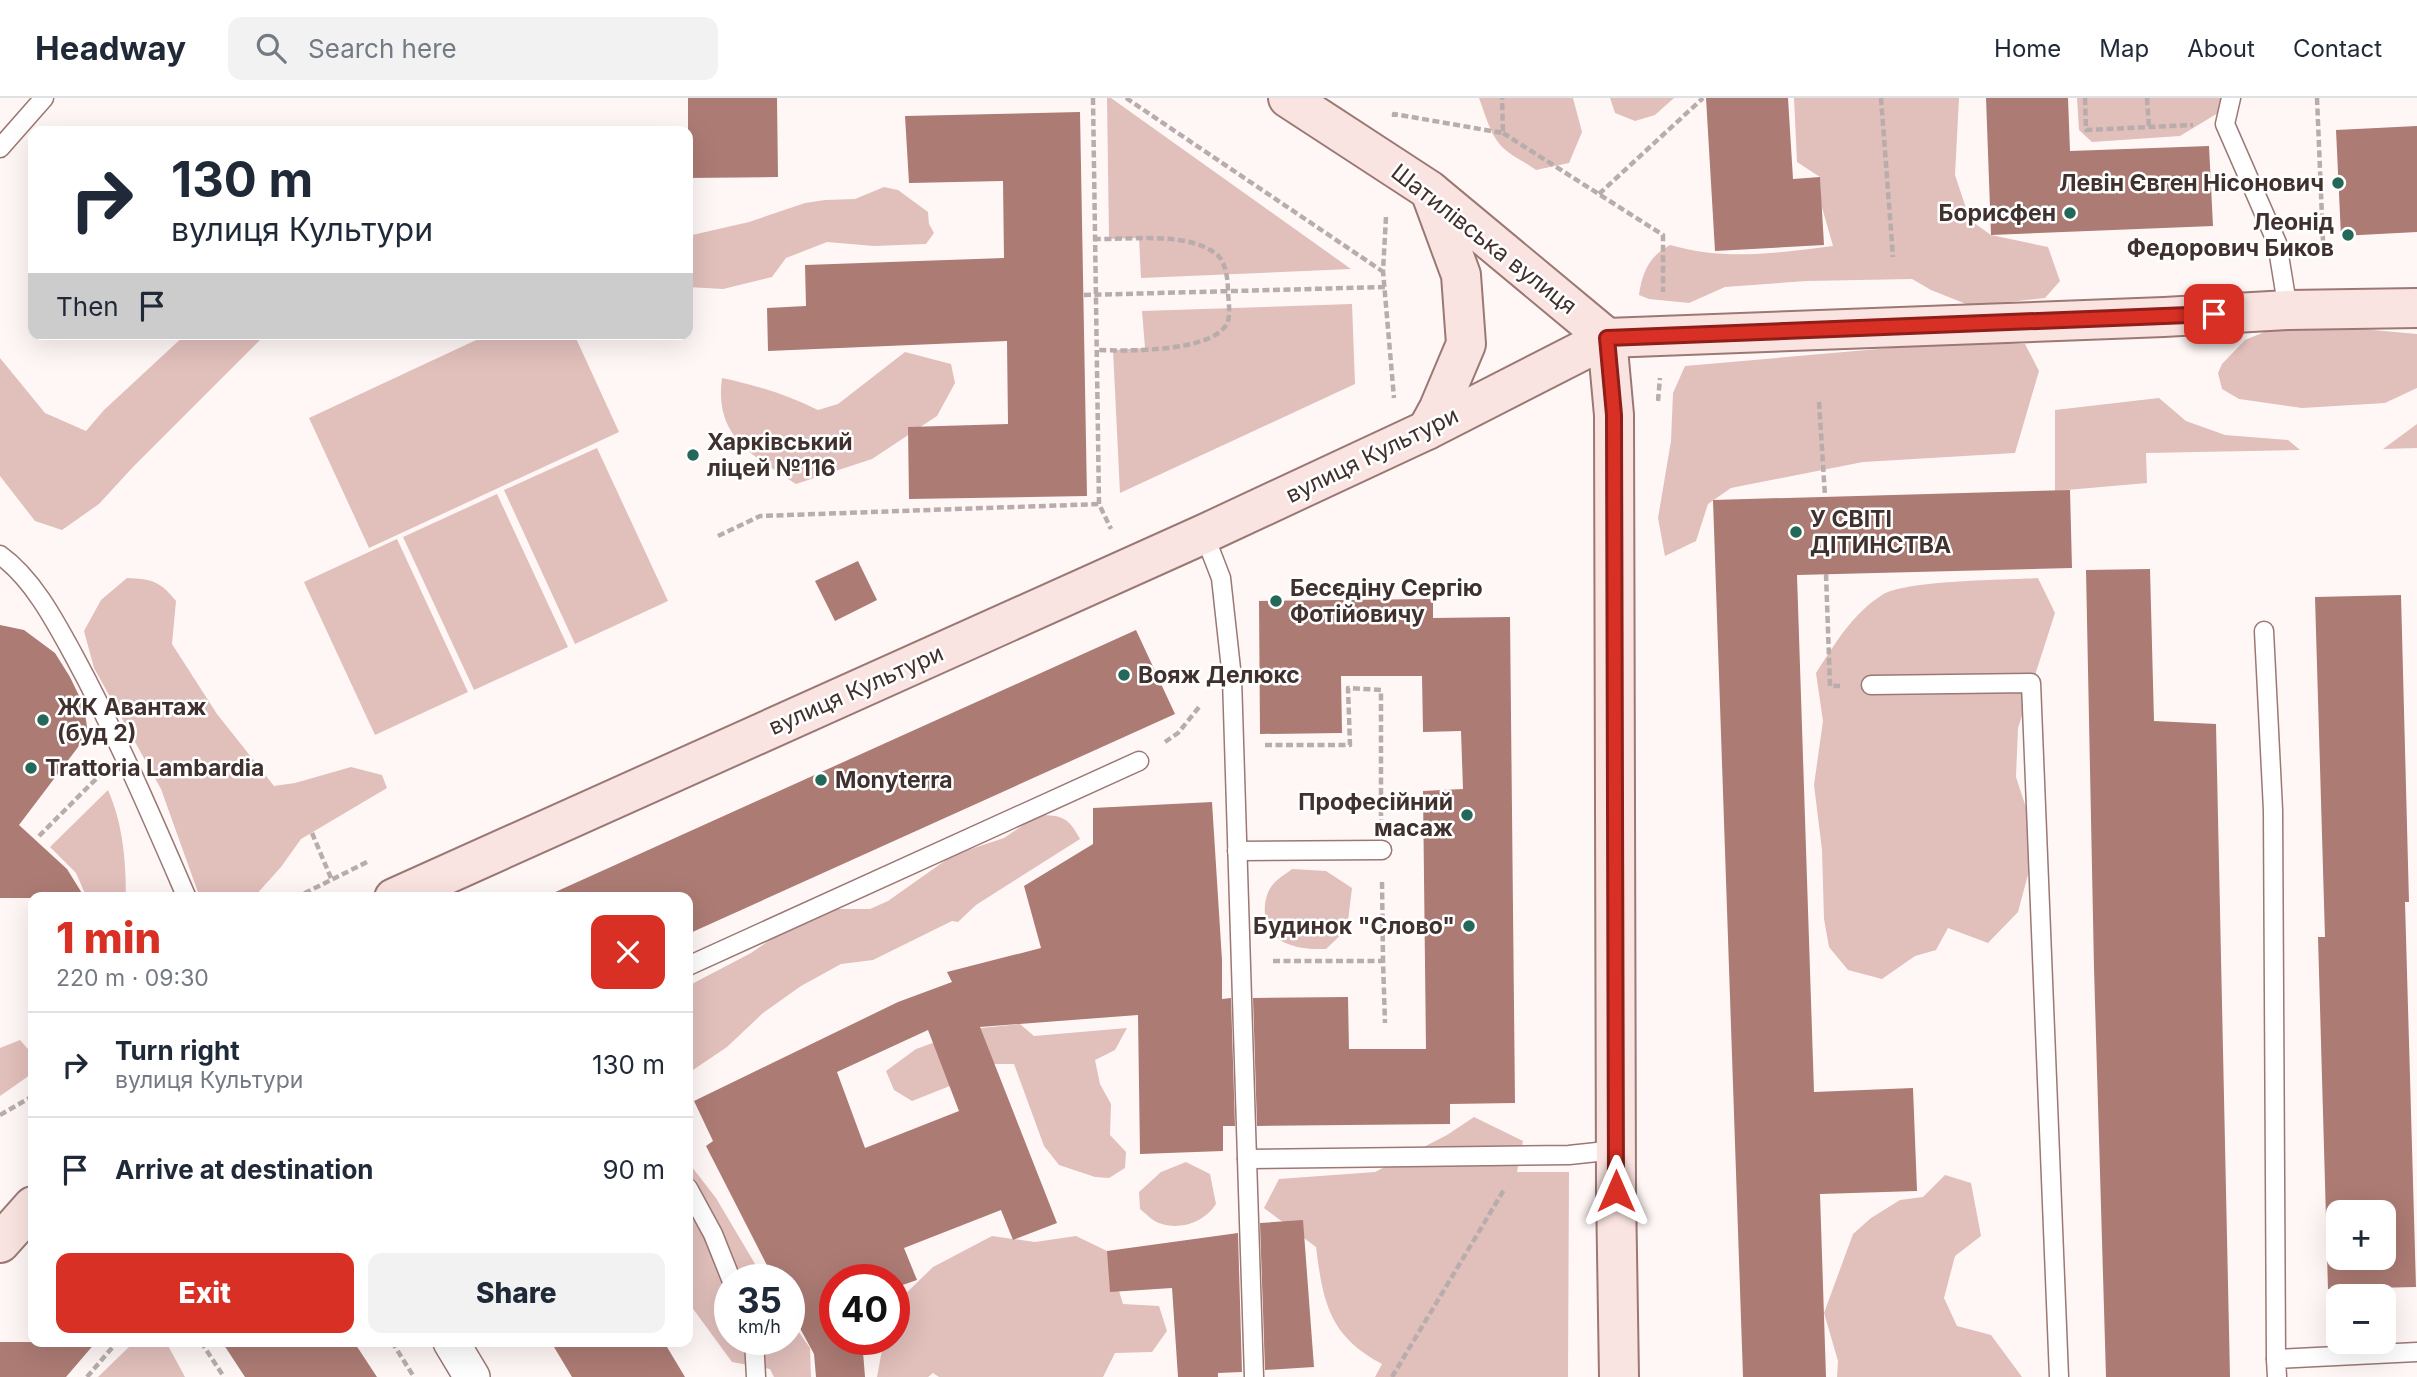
<!DOCTYPE html>
<html lang="en">
<head>
<meta charset="utf-8">
<style>
	:root { --surface:#fff; --page:#f2f2f3; --text:#1f2937; --muted:#747a83; --line:#e0e1e3; --accent:#d93025 }
	body { margin:0; font-family:Inter,sans-serif; background:var(--page); color:var(--text); height:100vh; display:flex; flex-direction:column; font-size:26px; white-space:nowrap }
	* { box-sizing:border-box; margin:0 }
	p { font-size:23px; color:var(--muted) }
	.icon { flex:none; width:38px; height:38px; fill:none; stroke:currentColor; stroke-width:2; stroke-linecap:round; stroke-linejoin:round }
	.map { position:relative; flex:1; overflow:hidden }
	.sheet { position:absolute; left:28px; top:794px; width:665px; height:455px; display:flex; flex-direction:column; background:var(--surface); border-radius:14px; box-shadow:0 7px 28px #0002 }
	.sheet>* { flex:none }
	.banner { position:absolute; left:28px; top:28px; width:665px; height:214px; border-radius:14px; box-shadow:0 7px 28px #0002; background:#fff; color:var(--text); overflow:hidden }
	.tools { position:absolute; left:2326px; top:1102px; display:grid; gap:14px }
	.tools a { display:grid; place-items:center; width:70px; height:70px; border-radius:14px; background:var(--surface); box-shadow:0 7px 28px #0002; font-size:35px }
	.speed { position:absolute; left:714px; top:1166px; display:flex; gap:14px; font-size:35px; font-weight:700; text-align:center }
	.speed>* { display:grid; place-content:center; width:91px; height:91px; border-radius:50%; background:var(--surface); box-shadow:0 7px 28px #0002; line-height:1 }
	.speed small { font-size:18px; font-weight:400 }
	.speed .limit { border:10px solid #d22; background:#fff; color:#111 }
	.pin { position:absolute; display:grid; place-items:center; width:60px; height:60px; color:#fff; margin:-30px; border-radius:14px; box-shadow:0 4px 10px #0006 }
	.me { position:absolute; width:77px; margin:-38px; rotate:0deg; stroke-linejoin:round; filter:drop-shadow(0 0 5px #0008) }
	.turn { display:flex; align-items:center; gap:24px; height:147px; padding:0 28px; font-size:32px }
	.turn .icon { width:91px; height:91px; stroke-width:2.5 }
	.turn b { display:block; font-size:49px; line-height:60px }
	.then { display:flex; align-items:center; height:66px; padding:0 28px; background:#0003; gap:14px; font-size:26px }
	.round { display:grid; place-items:center; flex:none; width:74px; height:74px; border-radius:14px; background:var(--page) }
	.overview { display:flex; align-items:center; justify-content:space-between; height:119px; padding:0 28px }
	h1 { font-size:42px; font-weight:800; line-height:52px; color:var(--accent) }
	.primary-button { display:flex; gap:14px; margin-top:auto; padding:14px 28px }
	.primary-button a { flex:1; height:80px; border-radius:14px; background:var(--accent); color:#fff; font-size:28px; font-weight:800; line-height:80px; text-align:center }
	.primary-button a+a { background:var(--page); color:var(--text) }
	ul { padding:0; list-style:none }
	li { display:flex; align-items:center; gap:21px; height:105px; padding:0 28px; border-top:2px solid var(--line) }
	li div { flex:1 }
	li b { display:block; font-size:26px }
	li em { font-style:normal }
	header { display:flex; align-items:center; gap:42px; box-sizing:border-box; height:98px; padding:0 35px; background:var(--surface); border-bottom:2px solid var(--line) }
	header strong { font-size:33px }
	nav { display:flex; gap:38px; margin-inline-start:auto; font-size:24px }
	.search { width:490px; height:63px; background:var(--page); display:flex; align-items:center; gap:18px; box-sizing:border-box; padding:0 24px; border-radius:14px; color:var(--muted); font-size:26px }
	.map>svg:first-child { display:block }
</style>
</head>
<body>
<header>
<strong>Headway</strong>
<div class="search"><svg class="icon" aria-label="search" viewBox="0 0 24 24"><circle cx="10" cy="10" r="6"/><path d="M15 15l6 6"/></svg>Search here</div>
<nav><a>Home</a><a>Map</a><a>About</a><a>Contact</a></nav>
</header>
<div class="map">
<svg width="2417" height="1279" viewBox="0 0 2417 1279">
	<rect width="100%" height="100%" fill="#fff7f6"/>
	<g fill="#e1bfbb">
		<polygon points="1107,0 1111,0 1351,171 1141,180 1139,140 1109,141"/>
		<path d="M1479,0H1573L1582,34L1569,65L1536,72C1527,65 1517,61 1508,54C1491,42 1486,18 1479,0Z"/>
		<polygon points="1610,0 1674,0 1655,17 1635,23 1615,15"/>
		<path d="M1794,0H1959L1955,77L1970,122L1991,137L2048,149L2060,183L2045,200L1971,208L1931,192L1912,181L1806,183L1725,189L1689,205L1649,201L1639,197C1642,175 1649,158 1670,147C1725,163 1777,155 1833,148L1821,106L1820,79L1797,64Z"/>
		<polygon points="2077,0 2221,0 2218,15 2180,38 2092,44 2079,32"/>
		<polygon points="884,89 898,92 928,114 929,126 934,135 926,146 874,148 827,144 786,160 772,179 723,191 688,189 688,138 749,124 805,105 825,102 855,101"/>
		<polygon points="1352,206 1355,286 1120,395 1113,252 1145,250 1142,213"/>
		<polygon points="2274,230 2351,230 2417,236 2417,290 2385,305 2302,310 2239,301 2222,291 2218,275 2222,266 2245,242"/>
		<polygon points="186,236 266,236 132,370 99,406 62,432 35,423 0,378 0,260 45,315 86,333 104,312"/>
		<polygon points="489,236 574,236 619,334 369,450 309,320"/>
		<polygon points="1970,243 2025,246 2039,273 2015,355 1863,364 1731,390 1708,406 1696,443 1665,458 1658,420 1671,343 1673,295 1685,268"/>
		<path d="M905,254L951,266L955,285L937,318L872,361L796,386C753,357 714,340 722,280C756,287 787,297 818,312L838,306Z"/>
		<polygon points="2159,300 2186,323 2225,337 2288,342 2300,352 2146,355 2147,385 2055,393 2055,312"/>
		<polygon points="2417,326 2417,350 2383,351"/>
		<polygon points="597,350 668,503 575,546 504,392"/>
		<polygon points="497,396 568,549 474,592 403,439"/>
		<polygon points="397,441 468,594 375,637 304,484"/>
		<path d="M127,480C152,481 160,483 176,503L172,546L217,616L274,688L295,685L351,669L382,677L387,690L301,741L281,769L253,800H200L161,691L94,570L84,533L101,502Z"/>
		<path d="M2038,480L2055,515L2018,630L2016,679L2037,743L2018,814L1988,845L1948,830L1936,852L1915,858L1882,881L1848,872L1829,849L1824,821L1822,752L1814,687L1823,623L1816,575C1835,546 1852,516 1882,497C1905,482 2006,482 2038,480Z"/>
		<path d="M108,692C123,726 126,763 126,800H87L76,775L50,749Z"/>
		<path d="M1038,717C1063,717 1069,720 1080,741L976,807L958,824L952,823L873,862L841,866L801,888L763,915L727,949L693,972L688,971V888L751,855L790,828L831,811H870L888,803L953,757L1004,740Z"/>
		<path d="M1292,771L1326,773L1352,790L1347,831L1326,851C1300,852 1268,847 1265,816C1264,808 1266,796 1271,789C1275,782 1286,776 1292,771Z"/>
		<polygon points="1020,926 1034,938 1127,930 1115,952 1095,962 1100,986 1111,1006 1110,1037 1126,1054 1125,1070 1109,1080 1095,1079 1059,1067 1044,1048 1014,966 987,966 955,986 912,1003 894,992 886,973 916,951 972,931"/>
		<polygon points="20,942 33,957 33,975 0,998 0,950"/>
		<path d="M1474,1019L1523,1043L1517,1074H1569L1568,1279H1375L1382,1266C1329,1238 1323,1204 1316,1149L1264,1110L1279,1081L1375,1074L1447,1037Z"/>
		<polygon points="688,1064 716,1100 764,1181 730,1181 730,1241 789,1241 789,1220 810,1250 811,1279 774,1279 770,1271 732,1264 688,1204"/>
		<path d="M1186,1064L1210,1076L1216,1106C1205,1124 1180,1133 1159,1125C1153,1123 1146,1116 1140,1111L1139,1094L1161,1074Z"/>
		<polygon points="1945,1077 1971,1085 1981,1138 1955,1158 1944,1200 1957,1228 1991,1237 2022,1279 1837,1279 1838,1263 1824,1215 1853,1136 1871,1120 1900,1102 1923,1099"/>
		<polygon points="992,1138 1035,1144 1076,1138 1107,1153 1123,1206 1159,1208 1167,1233 1152,1254 1115,1255 1103,1279 939,1279 933,1275 928,1279 877,1279 884,1241 894,1241 894,1207 933,1169"/>
		<polygon points="140,1244 166,1244 185,1279 98,1279 132,1246"/>
	</g>
	<g fill="#ac7b74" fill-rule="evenodd">
		<polygon points="688,0 777,0 778,79 688,80"/>
		<polygon points="1706,0 1788,0 1793,81 1820,79 1824,147 1715,153"/>
		<polygon points="1986,0 2068,0 2070,53 2209,48 2213,128 1991,137"/>
		<polygon points="1080,14 1087,398 909,401 908,329 1008,326 1007,243 768,253 767,210 806,208 805,167 1004,160 1003,83 909,85 905,18"/>
		<polygon points="2417,28 2417,134 2341,138 2336,32"/>
		<polygon points="2070,392 2072,470 1797,477 1814,994 1913,990 1917,1093 1820,1096 1826,1279 1743,1279 1713,402"/>
		<polygon points="858,463 877,502 835,523 815,483"/>
		<polygon points="2150,471 2154,623 2216,626 2230,1279 2106,1279 2094,870 2086,472"/>
		<path d="M2401,497L2409,804H2405L2416,1189L2328,1191L2318,839H2325L2315,499ZM2338,1115H2384V1160H2338Z"/>
		<polygon points="1433,501 1433,520 1510,519 1515,1005 1450,1006 1450,1026 1257,1028 1253,900 1348,899 1349,951 1426,951 1423,693 1463,691 1461,633 1423,634 1422,578 1341,578 1342,635 1260,636 1259,503"/>
		<polygon points="0,527 24,532 55,555 70,579 84,608 88,636 19,727 67,771 85,800 0,800"/>
		<polygon points="1136,532 1175,616 688,836 688,800 542,800"/>
		<path d="M1212,704L1222,862V901L1231,900L1235,1028H1223V1053L1140,1056L1138,917L980,929L1057,1125L1013,1142L1001,1112L904,1150L917,1182L894,1190V1181H835V1241H862L865,1279H816L814,1256L789,1210V1181H774L706,1048L713,1043L694,1003L898,904L952,884L947,874L1041,850L1024,788L1093,746V710ZM928,932L959,1013L865,1050L837,974Z"/>
		<polygon points="1303,1122 1314,1269 1265,1272 1260,1125"/>
		<polygon points="1238,1135 1242,1274 1218,1275 1218,1279 1178,1279 1172,1190 1110,1194 1107,1153"/>
		<polygon points="0,1244 96,1244 66,1279 0,1279"/>
		<polygon points="222,1244 354,1244 377,1279 245,1279"/>
		<polygon points="551,1244 664,1244 685,1279 572,1279"/>
	</g>
	<g fill="none" stroke-linecap="round" stroke-linejoin="round">
		<g stroke="#9b7873" stroke-width="21">
			<g id="lane">
				<polyline points="2231,0 2225,26 2277,145 2288,212"/>
				<polyline points="0,50 44,0"/>
				<polyline points="1204,436 1221,480 1232,580 1247,1061 1569,1057 1616,1052"/>
				<path d="M0,457C32,480 54,521 73,556C116,635 151,717 187,800"/>
				<polyline points="2264,533 2273,712 2276,1261"/>
				<polyline points="1871,587 2031,585 2059,1279"/>
				<polyline points="1237,753 1382,752"/>
				<polyline points="688,868 1139,663"/>
				<polyline points="1247,1061 1254,1279"/>
				<polyline points="688,1090 713,1136 731,1181"/>
				<polyline points="754,1241 756,1279"/>
				<polyline points="2277,1279 2276,1261 2417,1254"/>
			</g>
		</g>
		<g stroke="#9b7873" stroke-width="38">
			<polyline id="street" points="451,1244 472,1279"/>
		</g>
		<g stroke="#9b7873" stroke-width="42">
			<g id="secondary">
				<polyline points="1288,0 1429,92 1607,240"/>
				<polyline points="1607,240 1614,317 1616,1093 1619,1279"/>
				<polyline points="1427,332 1439,310 1466,246 1461,177 1430,93"/>
				<polyline points="394,800 1204,436 1427,332 1607,240 2164,219 2288,212 2417,210"/>
				<polyline points="0,1145 33,1108"/>
			</g>
		</g>
		<g stroke="#b8adac" stroke-width="4.5" stroke-dasharray="7 3.5" stroke-linecap="butt">
			<polyline points="1093,0 1099,406 1111,431"/>
			<polyline points="1126,0 1382,173"/>
			<polyline points="1881,0 1893,159"/>
			<polyline points="2085,0 2086,32 2193,27"/>
			<polyline points="2147,0 2149,30"/>
			<polyline points="2317,0 2323,143"/>
			<polyline points="1394,19 1394,16 1503,35 1502,0"/>
			<polyline points="1503,35 1663,137 1663,194"/>
			<polyline points="1599,96 1703,0"/>
			<polyline points="1386,119 1383,173 1394,300"/>
			<path d="M1094,141C1129,142 1187,133 1216,156C1227,164 1228,184 1228,196C1229,204 1230,216 1228,223C1217,255 1124,253 1096,252"/>
			<polyline points="1084,197 1385,189"/>
			<polyline points="1658,303 1660,280"/>
			<polyline points="1819,304 1825,398"/>
			<polyline points="718,438 760,418 1099,406"/>
			<polyline points="1826,476 1830,588 1840,588"/>
			<polyline points="1165,644 1178,635 1200,608"/>
			<polyline points="1265,647 1350,647 1348,590 1381,592 1381,722"/>
			<polyline points="312,735 331,780"/>
			<polyline points="39,738 99,678"/>
			<polyline points="1382,784 1383,863"/>
			<polyline points="295,800 369,763"/>
			<polyline points="1273,863 1383,863 1385,925"/>
			<polyline points="0,1017 33,998"/>
			<polyline points="201,1244 224,1279"/>
			<polyline points="392,1244 414,1279"/>
			<polyline points="87,1279 117,1244"/>
			<polyline points="1392,1279 1505,1090"/>
		</g>
		<use href="#lane" stroke="#fff" stroke-width="18"/>
		<use href="#street" stroke="#fff" stroke-width="35"/>
		<use href="#secondary" stroke="#fae4e1" stroke-width="38"/>
	</g>
	<g fill="none" stroke-linecap="round" stroke-linejoin="round">
		<g stroke="#8d1f18" stroke-width="18">
			<polyline id="route" points="1616,1093 1614,317 1607,240 2214,216"/>
		</g>
		<use href="#route" stroke="#d93025" stroke-width="12"/>
	</g>
	<g fill="#24685a" stroke="#fff" stroke-width="2.5">
		<circle cx="2338" cy="85" r="7"/>
		<circle cx="2070" cy="115" r="7"/>
		<circle cx="2348" cy="137" r="7"/>
		<circle cx="693" cy="357" r="7"/>
		<circle cx="1796" cy="434" r="7"/>
		<circle cx="1276" cy="503" r="7"/>
		<circle cx="1124" cy="577" r="7"/>
		<circle cx="43" cy="622" r="7"/>
		<circle cx="31" cy="670" r="7"/>
		<circle cx="821" cy="682" r="7"/>
		<circle cx="1467" cy="717" r="7"/>
		<circle cx="1469" cy="828" r="7"/>
	</g>
	<g text-anchor="middle" stroke-width="5" stroke-linejoin="round" paint-order="stroke">
		<g font-size="23" font-weight="bold" fill="#40312f" stroke="#fff" text-anchor="start">
			<text x="2324" y="93" text-anchor="end">Левін Євген Нісонович</text>
			<text x="2056" y="123" text-anchor="end">Борисфен</text>
			<text x="2334" y="132" text-anchor="end">Леонід<tspan x="2334" dy="26">Федорович Биков</tspan></text>
			<text x="707" y="352">Харківський<tspan x="707" dy="26">ліцей №116</tspan></text>
			<text x="1810" y="429">У СВІТІ<tspan x="1810" dy="26">ДІТИНСТВА</tspan></text>
			<text x="1290" y="498">Бесєдіну Сергію<tspan x="1290" dy="26">Фотійовичу</tspan></text>
			<text x="1138" y="585">Вояж Делюкс</text>
			<text x="57" y="617">ЖК Авантаж<tspan x="57" dy="26">(буд 2)</tspan></text>
			<text x="45" y="678">Trattoria Lambardia</text>
			<text x="835" y="690">Monyterra</text>
			<text x="1453" y="712" text-anchor="end">Професійний<tspan x="1453" dy="26">масаж</tspan></text>
			<text x="1455" y="836" text-anchor="end">Будинок "Слово"</text>
		</g>
		<g font-size="23" fill="#40312f" stroke="#fff">
			<text transform="translate(1484 141) rotate(38)" y="8">Шатилівська вулиця</text>
			<text transform="translate(1372 357) rotate(-26)" y="8">вулиця Культури</text>
			<text transform="translate(856 592) rotate(-24)" y="8">вулиця Культури</text>
		</g>
	</g>
</svg>
<div class="tools">
<a>+</a>
<a>−</a>
</div>
<div class="speed"><div>35<small>km/h</small></div><div class="limit">40</div></div>
<div class="pin" style="left:2214px;top:216px;background:#d93025"><svg class="icon" aria-label="arrive" viewBox="0 0 24 24"><path d="M6 21V4h12l-3 4 3 4H6"/></svg></div>
<svg class="me" style="left:1616px;top:1093px" viewBox="-20 -20 40 40"><path d="M0-17L14 15 0 8-14 15z" fill="#d93025" stroke="#fff" stroke-width="4"/></svg>
<div class="banner">
<div class="turn"><svg class="icon" aria-label="right" viewBox="0 0 24 24"><path d="M7 20v-9h11M14 6l5 5-5 5"/></svg><div><b>130 m</b>вулиця Культури</div></div>
<div class="then">Then<svg class="icon" aria-label="arrive" viewBox="0 0 24 24"><path d="M6 21V4h12l-3 4 3 4H6"/></svg></div>
</div>
<section class="sheet">
<div class="overview"><div><h1>1 min</h1><p>220 m · 09:30</p></div><a class="round" style="background:#d93025;color:#fff"><svg class="icon" aria-label="close" viewBox="0 0 24 24"><path d="M6 6l12 12M18 6L6 18"/></svg></a></div>
<ul>
<li><svg class="icon" aria-label="right" viewBox="0 0 24 24"><path d="M7 20v-9h11M14 6l5 5-5 5"/></svg><div><b>Turn right</b><p>вулиця Культури</p></div><em>130 m</em></li>
<li><svg class="icon" aria-label="arrive" viewBox="0 0 24 24"><path d="M6 21V4h12l-3 4 3 4H6"/></svg><div><b>Arrive at destination</b></div><em>90 m</em></li>
</ul>
<div class="primary-button"><a>Exit</a><a>Share</a></div>
</section>
</div>
</body>
</html>
